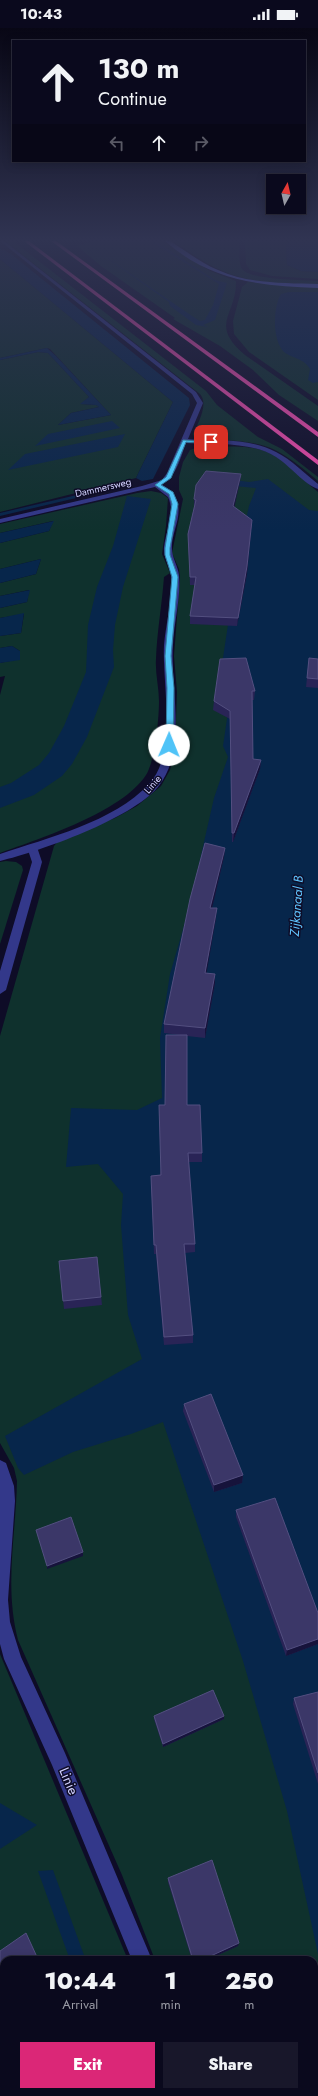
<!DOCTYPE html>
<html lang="en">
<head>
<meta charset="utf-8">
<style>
	:root { --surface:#0a091d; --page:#18172a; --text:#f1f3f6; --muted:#999aa4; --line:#2a2a3b; --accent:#db2777 }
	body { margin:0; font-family:Jost,sans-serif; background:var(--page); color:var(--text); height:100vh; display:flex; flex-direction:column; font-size:15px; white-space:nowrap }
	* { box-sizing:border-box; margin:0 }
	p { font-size:13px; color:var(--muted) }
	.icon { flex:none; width:22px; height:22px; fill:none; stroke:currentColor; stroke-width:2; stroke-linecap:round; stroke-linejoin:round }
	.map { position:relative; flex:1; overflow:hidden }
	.side { position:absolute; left:0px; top:1928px; width:318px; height:140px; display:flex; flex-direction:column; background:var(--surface); border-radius:12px 12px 0 0; box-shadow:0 2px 10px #0003,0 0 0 1px var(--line) }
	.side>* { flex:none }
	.guide { position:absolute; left:12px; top:12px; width:294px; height:122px; border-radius:0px; box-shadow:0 2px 10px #0003,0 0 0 1px var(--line); background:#0a091d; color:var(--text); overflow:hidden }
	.needle { width:26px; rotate:8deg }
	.controls { position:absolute; left:266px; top:146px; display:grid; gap:8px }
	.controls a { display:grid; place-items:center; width:40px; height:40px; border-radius:0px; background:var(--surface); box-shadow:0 2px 10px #0003,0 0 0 1px var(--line); font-size:20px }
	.pin { position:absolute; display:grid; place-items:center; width:34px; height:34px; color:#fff; margin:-17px; border-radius:8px; box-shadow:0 2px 6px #0006 }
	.me { position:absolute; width:44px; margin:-22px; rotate:1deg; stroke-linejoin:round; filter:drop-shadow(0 0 3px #0008) }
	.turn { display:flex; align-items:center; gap:14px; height:84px; padding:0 20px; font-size:18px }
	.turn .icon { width:52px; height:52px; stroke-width:2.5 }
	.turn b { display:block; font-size:28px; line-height:34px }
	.lanes { display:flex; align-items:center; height:38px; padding:0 20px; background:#0003; justify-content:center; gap:20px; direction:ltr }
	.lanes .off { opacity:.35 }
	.eta { display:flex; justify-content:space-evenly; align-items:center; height:68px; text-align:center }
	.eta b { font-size:24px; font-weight:800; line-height:28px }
	.primary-button { display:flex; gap:8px; margin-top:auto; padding:8px 20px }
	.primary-button a { flex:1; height:46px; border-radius:0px; background:var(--accent); color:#fff; font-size:16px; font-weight:800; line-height:46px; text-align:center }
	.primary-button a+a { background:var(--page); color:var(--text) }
	.status { display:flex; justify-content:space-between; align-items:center; height:28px; padding:0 20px; background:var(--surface); direction:ltr }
	.status svg { height:11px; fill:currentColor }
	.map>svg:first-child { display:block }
</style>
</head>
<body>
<div class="status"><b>10:43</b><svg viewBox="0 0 49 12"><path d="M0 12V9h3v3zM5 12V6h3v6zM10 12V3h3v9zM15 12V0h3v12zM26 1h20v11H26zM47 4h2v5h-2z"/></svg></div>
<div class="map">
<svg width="318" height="2068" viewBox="0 0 318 2068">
	<rect width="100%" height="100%" fill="#0e0c27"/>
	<g fill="#0f312d">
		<path d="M5,213H13L206,363L217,377L258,409L282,421L318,449V453C305,442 291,430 275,422C253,411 224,413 199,411L194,409L193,406C198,395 209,376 200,366Z"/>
		<path d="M94,213H162L210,243L236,253C237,287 208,296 245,327L318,378V393L279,367L253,342L220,318L173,291L175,290L101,238L77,218Z"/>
		<path d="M172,213H239C240,220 238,235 242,241C250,252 304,252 318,253V256C287,256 251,256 223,243C205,236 189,223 172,213Z"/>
		<polygon points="245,213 288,213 286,218 287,237 301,243 318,244 318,251 272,248 250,242 246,236"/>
		<polygon points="0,231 173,374 136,450 0,484 0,332 38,324 48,325 89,369 81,376 96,377 99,379 71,385 58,397 111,387 50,321 47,320 0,330"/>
		<polygon points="248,254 318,259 318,372 249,324 234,306 233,293 242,259"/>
		<path d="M212,418C229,419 251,417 267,424C286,432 302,451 318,464V2068H200L199,2064H314V1932H155L122,1847L18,1612C4,1558 16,1507 17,1453L14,1440L0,1415V1008L54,818L58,813L115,790L137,778L161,758L170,742L175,722L177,664L174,628L180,550L179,541L172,525L183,471L179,462V449L183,434L190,422L199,419Z"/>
		<path d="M151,463L161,465L168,470L166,498L162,526L170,545L164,549C162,576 157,604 156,631C155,645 159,659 159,673C159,691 155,733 146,747C122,784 41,810 0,825V667L5,648L0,649V635L20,631V623L12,618L0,620V608L21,605L24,586L0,590V580L27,574L29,562L0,568V555L36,546L41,531L0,541V515L49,503L53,493L0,505V496L137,465Z"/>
		<polygon points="6,833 16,834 22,838 23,842 0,916 0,834"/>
		<polygon points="0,1626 128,1932 4,1932 4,2064 171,2064 173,2068 0,2068"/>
	</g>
	<g fill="#07264b">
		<polygon points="150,213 155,213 215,252 227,255 215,292 203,297 208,299 196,297 170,278 169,274 90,218 195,290 200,293 205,292 213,277 219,256"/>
		<polygon points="288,213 318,213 318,244 301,243 287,237 286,218"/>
		<polygon points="0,220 11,226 189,370 190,377 153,451 142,453 136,450 173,374 0,231"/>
		<path d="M289,264H318V354L313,355L308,352L310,341C304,330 293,331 284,324C272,312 273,279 281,266Z"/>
		<polygon points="47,320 56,328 111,387 58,397 71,385 99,379 96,377 80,376 89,369 48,325 38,324 0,332 0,330"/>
		<polygon points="112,393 120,400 35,418 48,406"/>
		<polygon points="125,406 118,419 8,442 25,426"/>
		<polygon points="227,451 249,454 268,451 309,482 318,483 318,1926 287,1783 243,1633 163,1394 131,1406 73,1424 24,1447 18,1440 5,1408 142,1331 128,1287 121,1197 123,1166 98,1136 66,1139 71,1080 137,1082 162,1070 160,1010 170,946 188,884 214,770 228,729 223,718 228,684 218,663 240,517 249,478 256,460 212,456"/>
		<polygon points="111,459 114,461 0,488 0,485"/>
		<polygon points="127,468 151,471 123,559 115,597 113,622 114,639 87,709 72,736 62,748 34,767 0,780 0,759 11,755 39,737 49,725 64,698 86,644 88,597 97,559 113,518"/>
		<polygon points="54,493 49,503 0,515 0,505"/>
		<polygon points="41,531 36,546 0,555 0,541"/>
		<polygon points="30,562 27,574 0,580 0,568"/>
		<polygon points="24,585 21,605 0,608 0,590"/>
		<polygon points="12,618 20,623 20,632 0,635 0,620"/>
		<polygon points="0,1775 37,1797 0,1821"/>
		<polygon points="53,1842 85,1930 85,1932 70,1932 38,1843"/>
	</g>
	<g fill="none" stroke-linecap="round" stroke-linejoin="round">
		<polygon fill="#33388a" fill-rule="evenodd" points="32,816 37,819 42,834 6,962 0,966 0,943 32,834 27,819"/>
		<g fill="#33388a" fill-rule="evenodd">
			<path d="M0,213H4L196,364L203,375L188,411C217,413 250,410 276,424C292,432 304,445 318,456V461C305,457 289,437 276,429C250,413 216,417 186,415C181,428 176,451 161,456C169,461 176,466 178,476C181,492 171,506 172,521C172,530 178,538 179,547C181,570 174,594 173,617C170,660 188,722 158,759C131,791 41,823 0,833V826C47,810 114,794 149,756C178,725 162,656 164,617C166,594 173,571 171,548C170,538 163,529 164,519C166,501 176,487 168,469L155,459L0,495V491L142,458L162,452L167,445L197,375L192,366Z"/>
			<polygon points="0,1432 6,1435 14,1458 15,1473 8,1572 10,1594 21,1629 65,1725 152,1932 132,1932 52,1737 4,1631 0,1616"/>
			<polygon points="175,2064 197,2064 199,2068 177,2068"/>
		</g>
		<path fill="#6974ff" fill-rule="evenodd" d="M165,213H170C186,223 201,235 218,242C249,256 284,255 318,256V260C260,258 210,253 165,213Z"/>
		<g fill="#ff4db3" fill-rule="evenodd">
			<polygon points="24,213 29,213 318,432 318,437"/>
			<polygon points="51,213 56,213 318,404 318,409"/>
		</g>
	</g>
	<g fill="#292456">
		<polygon points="241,446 240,453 234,479 252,492 247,546 237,598 190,596 190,588 195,557 190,557 188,506 194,479 194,471"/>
		<polygon points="309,630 318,631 318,660 306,659"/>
		<polygon points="220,631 255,663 254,672 252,672 253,731 261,732 260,741 233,814 232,814 230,691 213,682 214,673"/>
		<polygon points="225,820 224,829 212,880 216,890 206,945 215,955 205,1010 187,1008 187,1077 202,1125 202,1134 189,1134 195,1216 195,1224 185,1225 193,1307 193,1315 164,1317 156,1226 154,1226 151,1148 160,1147 180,1007 164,1005 164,996"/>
		<polygon points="97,1229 102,1277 64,1281 59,1233"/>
		<polygon points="184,1376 243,1447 242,1455 214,1464 183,1383"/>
		<polygon points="236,1482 318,1585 318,1616 286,1628 236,1489"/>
		<polygon points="318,1664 318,1756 293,1676 294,1670"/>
		<polygon points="154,1688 224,1691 163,1719 154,1691"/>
		<polygon points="168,1850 238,1918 207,1932 192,1932 168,1854"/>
	</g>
	<g fill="#16133b">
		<polygon points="241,446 240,453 233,486 233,478"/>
		<polygon points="252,492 247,546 237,598 238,590"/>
		<polygon points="261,732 260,741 233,814 234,805"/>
		<polygon points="225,820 224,829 210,889 210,880"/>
		<polygon points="217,880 216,890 205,954 205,945"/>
		<polygon points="215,946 215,955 205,1010 205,1000"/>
		<polygon points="243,1447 242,1455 214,1464 214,1457"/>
		<polygon points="83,1524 83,1528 47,1541 47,1538"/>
		<polygon points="318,1611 318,1616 286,1628 287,1622"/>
		<polygon points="224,1688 224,1691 163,1719 163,1716"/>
		<polygon points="239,1915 238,1918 207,1932 202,1932"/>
	</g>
	<g fill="#3b3768" stroke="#534f80">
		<polygon points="206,443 241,446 233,478 252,492 247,538 238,590 190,588 196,549 190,549 188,506 196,472 194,471 196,457"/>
		<polygon points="246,630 255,663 252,663 253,731 261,732 234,805 232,805 230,683 214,673 220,631"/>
		<polygon points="309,630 318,631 318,651 307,650"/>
		<polygon points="205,815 225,820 210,880 217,880 205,945 215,946 205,1000 164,996 190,871"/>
		<polygon points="166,1007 187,1007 187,1077 200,1077 202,1125 188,1125 195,1216 184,1216 193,1307 164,1309 156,1217 154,1217 151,1148 161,1147 159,1077 165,1077"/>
		<polygon points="97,1229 101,1269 63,1273 59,1233"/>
		<polygon points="211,1366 243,1447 214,1457 184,1376"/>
		<polygon points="275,1470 318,1585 318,1611 287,1622 236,1482"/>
		<polygon points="71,1489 83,1524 47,1538 36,1502"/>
		<polygon points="213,1662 224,1688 163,1716 154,1688"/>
		<polygon points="318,1664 318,1745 294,1670"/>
		<polygon points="212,1832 239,1915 202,1932 193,1932 168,1850"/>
		<polygon points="26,1905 37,1929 33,1932 4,1932 4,1949 0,1939 0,1923"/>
	</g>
	<linearGradient id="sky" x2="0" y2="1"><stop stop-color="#080715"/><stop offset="0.42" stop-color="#303452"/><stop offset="1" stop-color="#303452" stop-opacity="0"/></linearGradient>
	<rect width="318" height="503" fill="url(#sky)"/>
	<polygon fill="#4fc3f7" stroke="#337fa1" points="183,412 214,414 211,416 186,414 171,450 161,457 173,464 178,476 170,520 170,527 178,549 171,628 174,660 173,717 169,719 166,717 167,660 165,628 172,549 165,527 165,520 172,476 169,466 155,457 166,449"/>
	<g text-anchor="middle" stroke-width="3" stroke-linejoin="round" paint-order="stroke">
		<g font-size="10" fill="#d3d2ff" stroke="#0e0c27">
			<text transform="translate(103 459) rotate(-13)" y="4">Dammersweg</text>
			<text transform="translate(152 756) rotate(-49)" y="4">Linie</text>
		</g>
		<g font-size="13" font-style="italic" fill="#60c5ff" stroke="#0e0c27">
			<text transform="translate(296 878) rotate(-86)" y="5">Zijkanaal B</text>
		</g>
		<g font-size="14" fill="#d3d2ff" stroke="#0e0c27">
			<text transform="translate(69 1753) rotate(67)" y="5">Linie</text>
		</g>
	</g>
</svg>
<div class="controls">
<a><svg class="needle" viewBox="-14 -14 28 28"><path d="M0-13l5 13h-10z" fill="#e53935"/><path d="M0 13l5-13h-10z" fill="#999aa4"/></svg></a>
</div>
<div class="pin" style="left:211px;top:414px;background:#d93025"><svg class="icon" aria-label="arrive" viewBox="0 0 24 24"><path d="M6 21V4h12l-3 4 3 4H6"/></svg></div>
<svg class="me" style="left:169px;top:717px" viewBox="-20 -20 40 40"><circle r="19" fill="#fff"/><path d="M0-13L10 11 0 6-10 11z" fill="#4fc3f7"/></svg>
<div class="guide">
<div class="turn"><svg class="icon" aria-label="ahead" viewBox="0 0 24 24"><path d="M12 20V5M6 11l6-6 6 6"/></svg><div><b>130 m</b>Continue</div></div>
<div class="lanes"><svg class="icon off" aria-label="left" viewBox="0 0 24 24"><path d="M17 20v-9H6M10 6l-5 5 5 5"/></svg><svg class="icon" aria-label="ahead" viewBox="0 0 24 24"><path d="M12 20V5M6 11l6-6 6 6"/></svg><svg class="icon off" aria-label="right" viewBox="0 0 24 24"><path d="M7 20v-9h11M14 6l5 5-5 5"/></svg></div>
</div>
<section class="side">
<div class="eta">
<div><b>10:44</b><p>Arrival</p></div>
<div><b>1</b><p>min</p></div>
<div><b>250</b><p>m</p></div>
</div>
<div class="primary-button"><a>Exit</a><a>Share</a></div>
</section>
</div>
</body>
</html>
